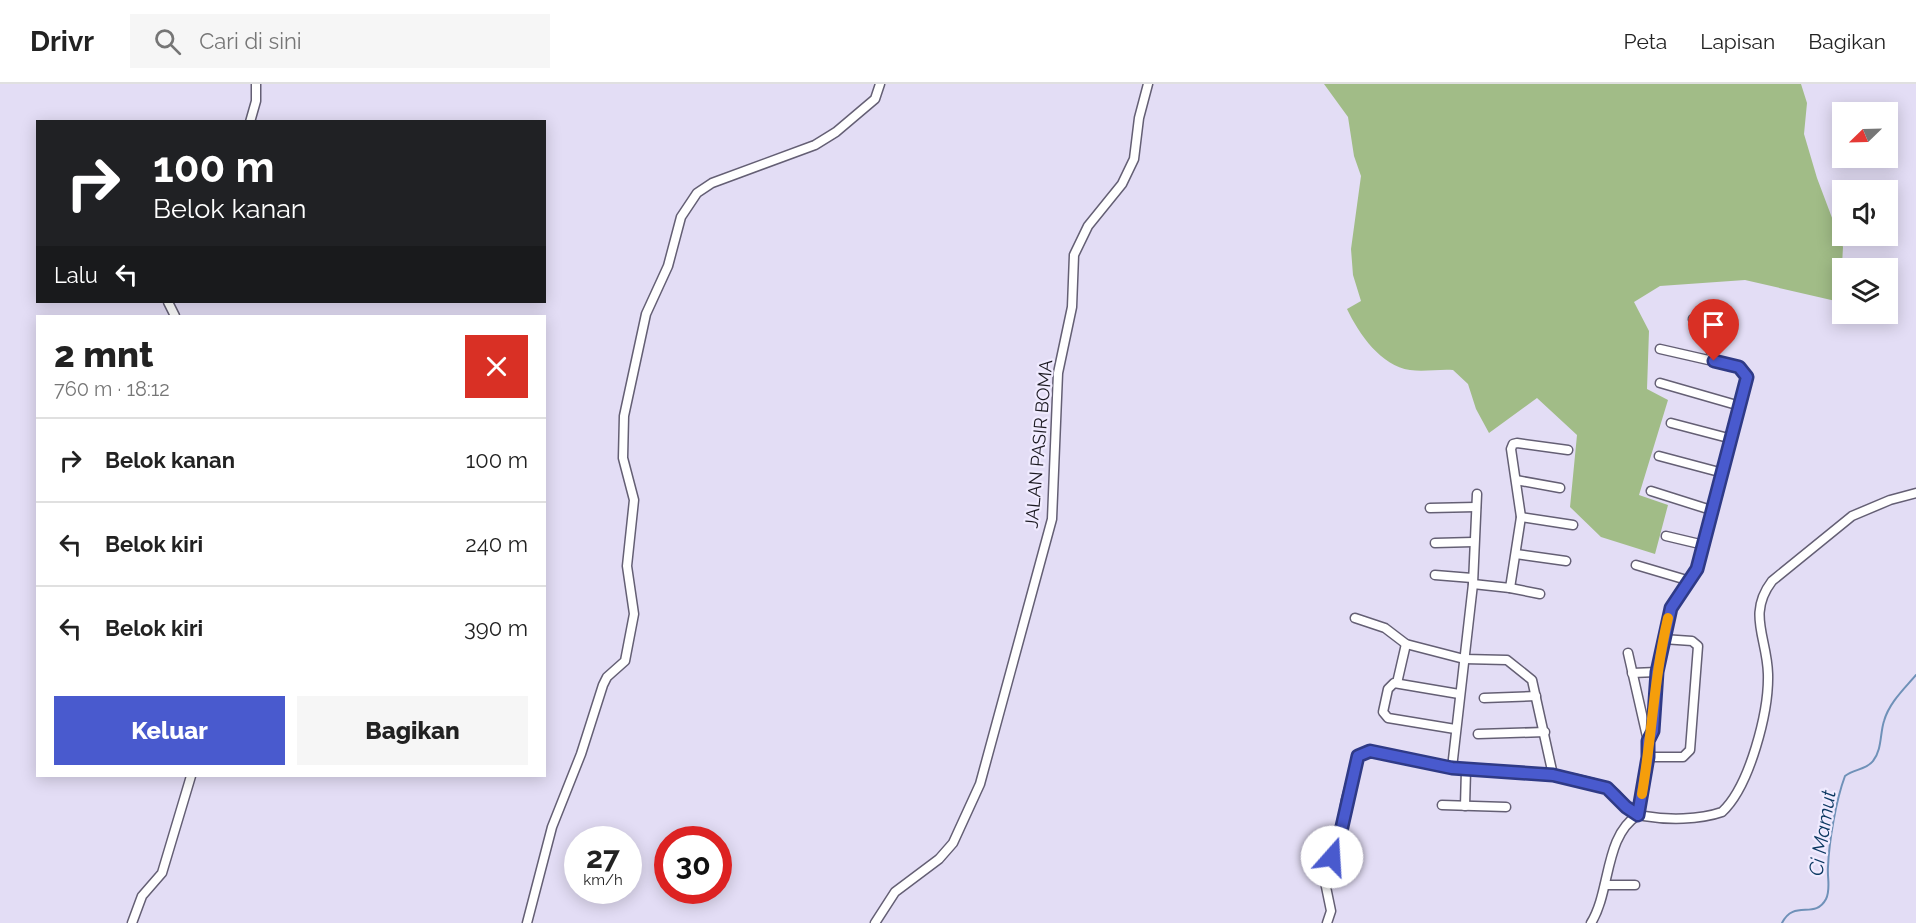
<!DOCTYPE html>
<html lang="id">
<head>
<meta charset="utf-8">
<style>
	:root { --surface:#fff; --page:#f6f6f6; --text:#222; --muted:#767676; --line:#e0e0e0; --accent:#495ace }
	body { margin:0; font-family:Raleway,sans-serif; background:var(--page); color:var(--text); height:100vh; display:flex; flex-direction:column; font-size:22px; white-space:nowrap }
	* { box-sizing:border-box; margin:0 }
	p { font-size:20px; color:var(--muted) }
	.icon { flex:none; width:33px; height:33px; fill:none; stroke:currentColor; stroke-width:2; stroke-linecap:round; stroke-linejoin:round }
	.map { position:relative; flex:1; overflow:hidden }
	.drawer { position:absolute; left:36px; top:231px; width:510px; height:462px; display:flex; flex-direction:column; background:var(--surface); border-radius:0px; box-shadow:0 3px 15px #0003 }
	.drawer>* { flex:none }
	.guide { position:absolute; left:36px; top:36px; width:510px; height:183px; border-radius:0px; box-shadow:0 3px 15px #0003; background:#202124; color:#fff; overflow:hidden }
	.needle { width:39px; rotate:247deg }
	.tools { position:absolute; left:1832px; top:18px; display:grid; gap:12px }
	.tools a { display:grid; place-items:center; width:66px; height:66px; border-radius:0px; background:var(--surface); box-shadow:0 3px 15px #0003; font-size:30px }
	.speed { position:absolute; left:564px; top:742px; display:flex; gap:12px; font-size:30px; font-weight:700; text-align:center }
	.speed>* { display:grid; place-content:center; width:78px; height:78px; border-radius:50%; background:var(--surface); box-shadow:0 3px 15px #0003; line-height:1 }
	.speed small { font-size:15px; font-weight:400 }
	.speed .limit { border:9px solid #d22; background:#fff; color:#111 }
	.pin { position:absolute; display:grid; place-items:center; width:51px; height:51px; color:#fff; margin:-62px -26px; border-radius:50% 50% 50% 0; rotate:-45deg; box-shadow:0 0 6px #0007 }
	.pin .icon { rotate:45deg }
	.me { position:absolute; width:66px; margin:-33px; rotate:19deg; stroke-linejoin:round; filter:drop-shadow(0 0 4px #0008) }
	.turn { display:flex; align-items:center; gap:21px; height:126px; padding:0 18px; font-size:27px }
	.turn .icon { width:78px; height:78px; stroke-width:2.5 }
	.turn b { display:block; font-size:42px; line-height:51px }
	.then { display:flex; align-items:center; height:57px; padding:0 18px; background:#0003; gap:12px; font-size:22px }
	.round { display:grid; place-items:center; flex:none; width:63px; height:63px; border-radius:0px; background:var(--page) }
	.head { display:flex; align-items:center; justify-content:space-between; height:102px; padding:0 18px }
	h1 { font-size:36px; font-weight:800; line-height:45px }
	.primary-button { display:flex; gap:12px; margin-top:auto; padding:12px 18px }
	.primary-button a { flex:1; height:69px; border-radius:0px; background:var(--accent); color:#fff; font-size:24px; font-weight:800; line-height:69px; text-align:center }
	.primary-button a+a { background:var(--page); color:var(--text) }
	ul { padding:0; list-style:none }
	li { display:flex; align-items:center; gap:18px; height:84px; padding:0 18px; border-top:2px solid var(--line) }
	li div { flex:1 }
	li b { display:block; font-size:22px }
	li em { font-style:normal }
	header { display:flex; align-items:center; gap:36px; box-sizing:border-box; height:84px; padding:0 30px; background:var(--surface); border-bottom:2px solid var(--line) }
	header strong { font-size:28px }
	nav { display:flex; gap:33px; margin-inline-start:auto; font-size:21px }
	.search { width:420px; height:54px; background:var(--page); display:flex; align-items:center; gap:15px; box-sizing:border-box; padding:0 21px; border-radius:0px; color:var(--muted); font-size:22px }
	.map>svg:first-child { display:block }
</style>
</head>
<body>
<header>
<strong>Drivr</strong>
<div class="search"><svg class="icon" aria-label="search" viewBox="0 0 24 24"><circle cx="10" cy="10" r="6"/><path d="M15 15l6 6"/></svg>Cari di sini</div>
<nav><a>Peta</a><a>Lapisan</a><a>Bagikan</a></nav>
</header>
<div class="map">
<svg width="1916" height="839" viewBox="0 0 1916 839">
	<rect width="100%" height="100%" fill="#e3ddf5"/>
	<path fill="#a1bc87" d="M1324,0H1801L1807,19L1804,50L1817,94L1843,163L1840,218L1745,196L1660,202L1634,218L1649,247L1647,305L1668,316L1639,411L1668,421L1655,470L1601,453L1570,423L1577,351L1537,314L1489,349L1476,325L1468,300L1453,286C1439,285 1424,288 1410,286C1381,282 1359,250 1347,225L1361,217L1353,191L1351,165L1361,92L1354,72L1348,33Z"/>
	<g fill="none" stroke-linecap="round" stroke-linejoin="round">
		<path stroke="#6f91b8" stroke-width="2" d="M1782,839C1794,815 1815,836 1826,815C1831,805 1827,793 1828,783C1829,757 1836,716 1845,692C1854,685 1866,686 1873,677C1882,666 1880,649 1884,637C1889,619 1904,605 1916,591"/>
		<g stroke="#645f74" stroke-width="11">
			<g id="minor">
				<polyline points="250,38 256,17 256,0"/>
				<polyline points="168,218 175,232"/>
				<polyline points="1693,235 1709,261 1714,277"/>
				<polyline points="1660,299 1740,322"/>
				<polyline points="1671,339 1732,355"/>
				<polyline points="1659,372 1723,389"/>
				<polyline points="1516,396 1560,404"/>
				<polyline points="1651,407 1711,426"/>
				<polyline points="1430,424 1476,423"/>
				<polyline points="1521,433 1573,441"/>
				<polyline points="1666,452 1704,461"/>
				<polyline points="1435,459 1473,458"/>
				<polyline points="1516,470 1566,477"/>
				<polyline points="1636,481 1690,497"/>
				<polyline points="1435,491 1472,494"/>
				<polyline points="1473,500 1510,504 1521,433 1511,365 1513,360 1517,359 1568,366"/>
				<polyline points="1510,504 1540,510"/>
				<polyline points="1355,534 1385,544 1406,560 1464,575 1507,576 1532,596 1553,691"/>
				<polyline points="1632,589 1657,588"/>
				<polyline points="1397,599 1406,560"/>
				<polyline points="1484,614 1536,612"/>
				<polyline points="1455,645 1388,634 1383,628 1388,605 1394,599 1459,610"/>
				<polyline points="1478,650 1545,648"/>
				<polyline points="1648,657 1653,647 1657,588 1671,524 1697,485 1747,293 1739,283 1660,265"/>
				<polyline points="1648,673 1683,673 1690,666 1698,562 1692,557 1663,555"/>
				<polyline points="1452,684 1473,500 1477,410"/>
				<polyline points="1442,721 1506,723"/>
				<polyline points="1465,722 1466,686"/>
				<polyline points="1605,801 1635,801"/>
				<polyline points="132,839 142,812 162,789 191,692"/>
				<polyline points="527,839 552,743 581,670 603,601 607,593 625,577 634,530 627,482 634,416 623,374 624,332 646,230 668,182 681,133 697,109 712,99 815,61 836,48 875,15 880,0"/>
				<polyline points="875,839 895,808 939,775 953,759 980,700 1052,435 1058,289 1072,223 1074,171 1088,142 1122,100 1134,75 1139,34 1148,0"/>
				<path d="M1327,839L1331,827L1325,798L1341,747L1346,716L1358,672L1370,667C1401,674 1433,683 1465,685C1512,688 1559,687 1605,703C1622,709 1625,730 1644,732C1668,736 1699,736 1722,728C1750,702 1769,627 1768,590C1767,553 1747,530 1772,497L1852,432L1890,416L1916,409"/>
				<path d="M1591,839C1611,807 1604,752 1638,731L1648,673V657L1628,569"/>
			</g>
		</g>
		<use href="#minor" stroke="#fff" stroke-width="8"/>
	</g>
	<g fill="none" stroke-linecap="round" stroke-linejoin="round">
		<g stroke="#2f3a86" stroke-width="15">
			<polyline id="route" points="1332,773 1341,747 1358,672 1370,667 1452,684 1553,691 1607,704 1626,723 1638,731 1648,673 1648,657 1653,647 1657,588 1671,524 1697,485 1747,293 1739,283 1714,277"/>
		</g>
		<use href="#route" stroke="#495ace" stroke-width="10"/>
		<path stroke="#f59e0b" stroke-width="10" d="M1642,710C1652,651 1654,593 1668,534"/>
	</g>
	<g text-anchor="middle" stroke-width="4.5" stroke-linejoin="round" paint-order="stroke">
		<g font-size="18" fill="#1c1a22" stroke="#f0ebff">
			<text transform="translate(1039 360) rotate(-85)" y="6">JALAN PASIR BOMA</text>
		</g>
		<g font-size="20" font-style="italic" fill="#0c3962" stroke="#f0ebff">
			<text transform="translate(1822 749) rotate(-81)" y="7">Ci Mamut</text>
		</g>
	</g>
</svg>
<div class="tools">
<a><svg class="needle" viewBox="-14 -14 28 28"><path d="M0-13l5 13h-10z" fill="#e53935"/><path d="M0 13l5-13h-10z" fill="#767676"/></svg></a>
<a><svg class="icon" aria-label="sound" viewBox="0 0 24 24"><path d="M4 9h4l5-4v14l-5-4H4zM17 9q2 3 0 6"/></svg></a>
<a><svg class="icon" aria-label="layers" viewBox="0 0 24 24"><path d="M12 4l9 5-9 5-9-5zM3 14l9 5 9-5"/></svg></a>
</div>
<div class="speed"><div>27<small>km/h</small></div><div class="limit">30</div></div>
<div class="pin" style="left:1714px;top:277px;background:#d93025"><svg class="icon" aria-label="arrive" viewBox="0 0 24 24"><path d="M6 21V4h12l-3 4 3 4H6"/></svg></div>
<svg class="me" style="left:1332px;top:773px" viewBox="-20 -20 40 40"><circle r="19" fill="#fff"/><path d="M0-13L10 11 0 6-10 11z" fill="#495ace"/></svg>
<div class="guide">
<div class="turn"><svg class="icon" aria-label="right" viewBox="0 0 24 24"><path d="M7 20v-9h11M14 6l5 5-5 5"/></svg><div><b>100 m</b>Belok kanan</div></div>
<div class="then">Lalu<svg class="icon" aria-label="left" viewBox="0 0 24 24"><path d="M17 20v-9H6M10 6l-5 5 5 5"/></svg></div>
</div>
<section class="drawer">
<div class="head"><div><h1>2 mnt</h1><p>760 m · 18:12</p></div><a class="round" style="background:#d93025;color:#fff"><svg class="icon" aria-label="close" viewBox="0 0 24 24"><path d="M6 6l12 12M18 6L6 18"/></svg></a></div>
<ul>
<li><svg class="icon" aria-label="right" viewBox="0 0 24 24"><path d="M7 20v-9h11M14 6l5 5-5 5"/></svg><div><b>Belok kanan</b></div><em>100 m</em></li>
<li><svg class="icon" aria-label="left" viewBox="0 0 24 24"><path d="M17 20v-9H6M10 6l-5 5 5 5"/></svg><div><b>Belok kiri</b></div><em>240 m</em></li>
<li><svg class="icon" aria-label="left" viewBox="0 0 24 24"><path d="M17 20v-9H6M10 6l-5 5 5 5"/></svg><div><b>Belok kiri</b></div><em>390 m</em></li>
</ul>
<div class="primary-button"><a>Keluar</a><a>Bagikan</a></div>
</section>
</div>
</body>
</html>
